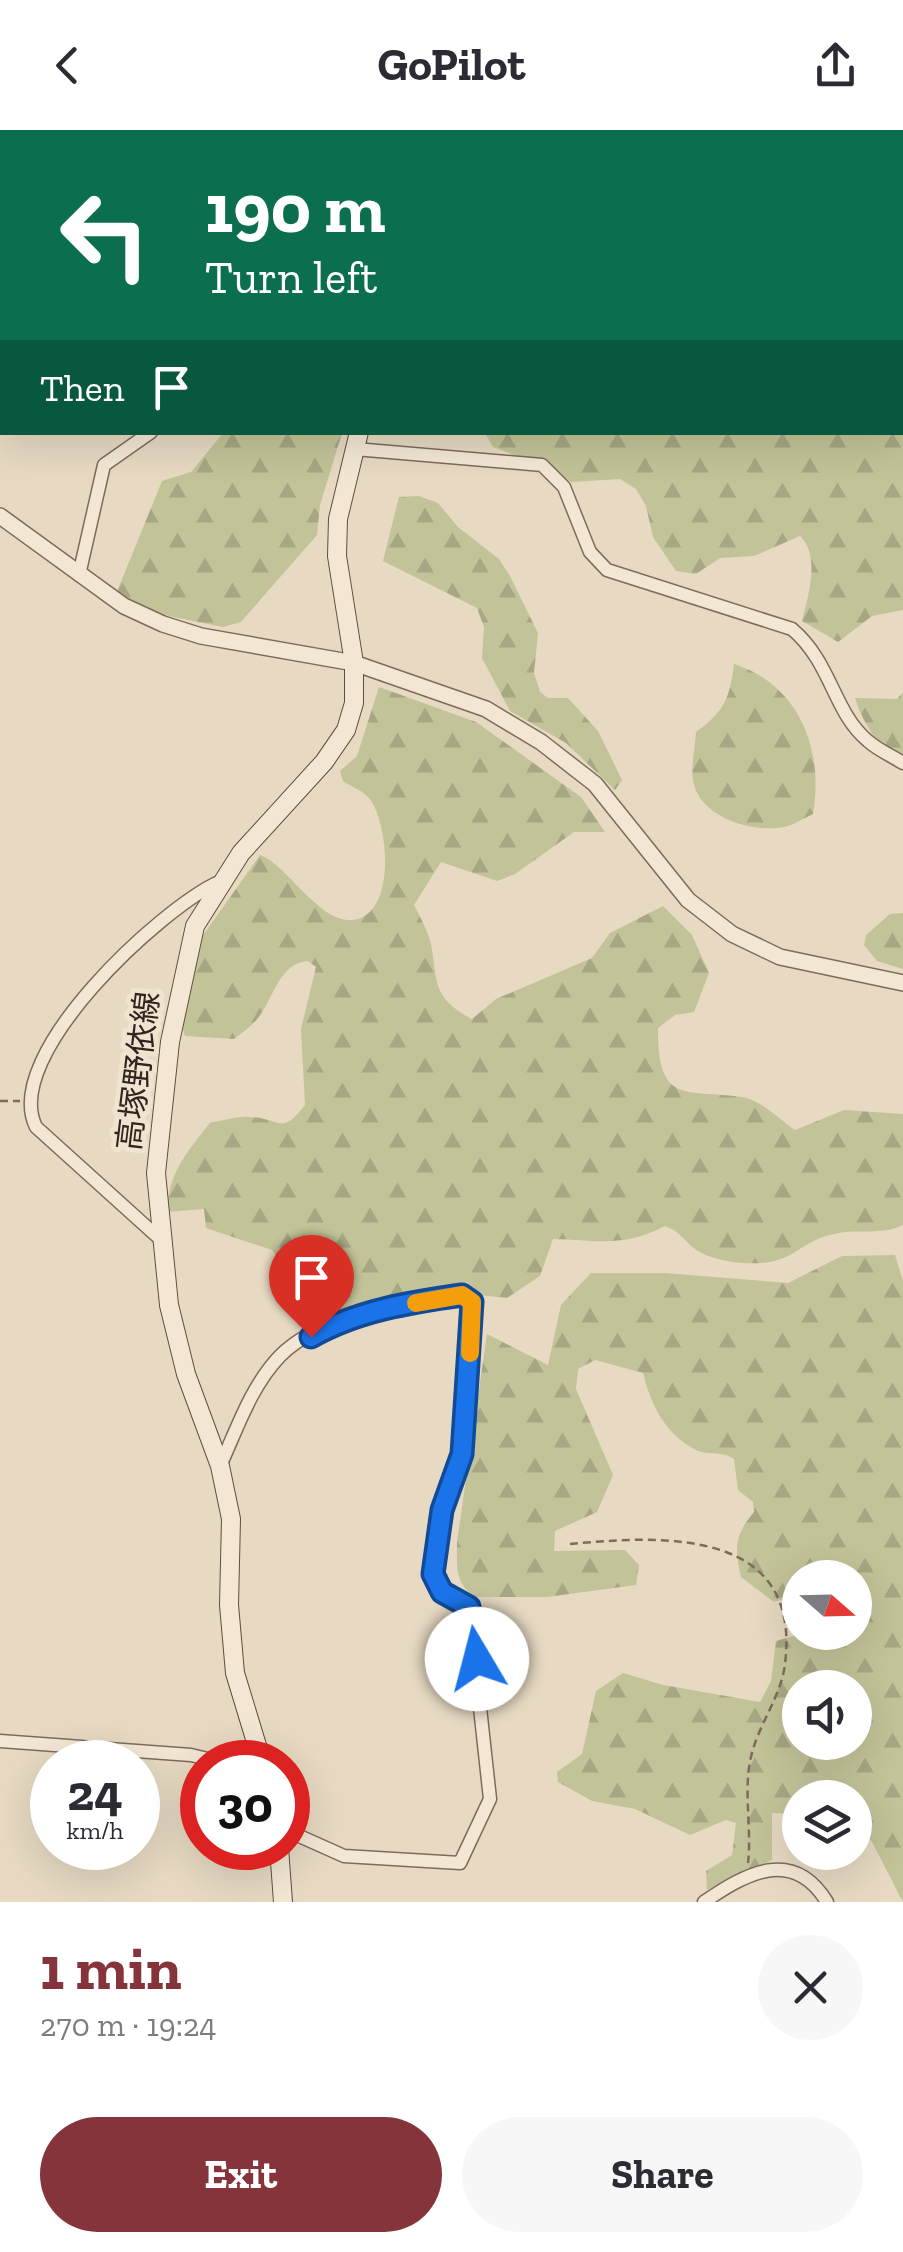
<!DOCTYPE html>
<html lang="en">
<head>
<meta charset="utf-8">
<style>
	:root { --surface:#fff; --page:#f7f7f7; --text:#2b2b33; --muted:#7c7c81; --accent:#86343b }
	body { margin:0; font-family:"Zilla Slab","Noto Sans JP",serif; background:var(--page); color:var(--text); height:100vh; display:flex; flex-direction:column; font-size:38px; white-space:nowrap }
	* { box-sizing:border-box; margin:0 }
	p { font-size:32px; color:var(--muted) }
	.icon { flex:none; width:55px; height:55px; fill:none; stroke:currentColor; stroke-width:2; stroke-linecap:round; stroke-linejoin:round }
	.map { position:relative; height:1772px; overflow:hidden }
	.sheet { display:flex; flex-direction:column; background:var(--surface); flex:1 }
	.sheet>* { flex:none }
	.banner { position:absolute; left:0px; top:0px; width:905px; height:305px; box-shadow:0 10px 40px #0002; background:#0b6e4f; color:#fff; overflow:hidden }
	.needle { width:65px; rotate:110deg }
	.tools { position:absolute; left:782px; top:1430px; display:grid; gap:20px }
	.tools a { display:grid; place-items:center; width:90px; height:90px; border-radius:50%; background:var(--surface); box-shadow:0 10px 40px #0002; font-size:50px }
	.speed { position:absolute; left:30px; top:1610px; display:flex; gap:20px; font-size:50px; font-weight:700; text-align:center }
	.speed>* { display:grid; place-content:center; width:130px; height:130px; border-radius:50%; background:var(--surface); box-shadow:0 10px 40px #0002; line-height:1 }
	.speed small { font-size:25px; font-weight:400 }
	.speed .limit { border:15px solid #d22; background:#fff; color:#111 }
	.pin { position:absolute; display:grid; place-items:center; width:85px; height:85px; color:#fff; margin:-102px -42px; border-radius:50% 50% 50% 0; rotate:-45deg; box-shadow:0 0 10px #0007 }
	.pin .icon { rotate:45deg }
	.me { position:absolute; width:110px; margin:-55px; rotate:352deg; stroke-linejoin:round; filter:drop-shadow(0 0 8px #0008) }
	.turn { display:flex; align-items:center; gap:35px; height:210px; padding:0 40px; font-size:45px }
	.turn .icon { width:130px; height:130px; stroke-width:2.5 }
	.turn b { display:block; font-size:70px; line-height:85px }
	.then { display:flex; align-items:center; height:95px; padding:0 40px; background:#0003; gap:20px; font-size:38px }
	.round { display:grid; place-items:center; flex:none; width:105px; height:105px; border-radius:52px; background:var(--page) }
	.overview { display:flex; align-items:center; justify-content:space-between; height:170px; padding:0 40px }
	h1 { font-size:60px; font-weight:800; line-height:75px; color:var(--accent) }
	.cta { display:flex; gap:20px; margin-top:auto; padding:20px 40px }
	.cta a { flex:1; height:115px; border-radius:60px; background:var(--accent); color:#fff; font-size:40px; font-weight:800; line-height:115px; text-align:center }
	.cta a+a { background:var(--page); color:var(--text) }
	header { display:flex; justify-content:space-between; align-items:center; height:130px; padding:0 40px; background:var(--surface); font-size:45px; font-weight:800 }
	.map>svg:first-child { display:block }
</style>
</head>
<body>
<header><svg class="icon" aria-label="back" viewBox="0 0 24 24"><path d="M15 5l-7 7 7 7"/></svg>GoPilot<svg class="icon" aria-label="share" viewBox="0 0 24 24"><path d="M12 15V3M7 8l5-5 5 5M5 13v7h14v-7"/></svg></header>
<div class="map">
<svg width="903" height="1772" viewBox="0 0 903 1772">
	<defs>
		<pattern id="forest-firs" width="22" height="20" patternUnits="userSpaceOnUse" patternTransform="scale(2.5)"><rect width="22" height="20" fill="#c2c398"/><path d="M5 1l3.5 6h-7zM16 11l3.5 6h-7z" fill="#a7a783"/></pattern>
	</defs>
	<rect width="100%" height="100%" fill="#e7d9c2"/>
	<g fill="url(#forest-firs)" fill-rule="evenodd">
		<path d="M903,293V480L872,486L838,512L802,491C808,467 821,426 800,406L754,426L720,428L696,444L676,441L653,407L646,376L636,359L620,349L571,352L550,338L493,317L485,303L902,302Z"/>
		<polygon points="223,303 342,303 320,375 317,405 241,492 223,497 164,485 116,464 162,351 191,342"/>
		<polygon points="419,366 438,373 458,397 499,429 510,446 538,503 534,543 540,562 548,568 568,568 598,601 622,650 615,660 566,613 510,581 482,528 484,497 477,478 383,431 399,367"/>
		<path d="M734,534C800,555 824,621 813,684C804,688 794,695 784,697C754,703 706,689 695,658C689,643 695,619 696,602C724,582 730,568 734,534Z"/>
		<path d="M379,557L476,592L581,667L605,702H574L515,744L497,751L441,732L414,775C420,787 428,801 431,814C438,851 431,867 472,889L496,869L592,828L610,803L663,776L692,805L709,843L694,882L675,885L658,898C658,975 683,959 742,967C761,970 779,989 795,1000L844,980L903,984V1095C881,1106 858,1098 834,1104C806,1110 798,1124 778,1130C757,1137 714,1133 695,1119C683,1110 681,1102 665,1096C622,1118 599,1110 553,1109L540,1146L507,1168L469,1164L417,1167L323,1189L272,1120L206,1098L204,1079L167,1082C168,1044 186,1023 210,993C222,991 237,986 250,987C282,988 280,1007 305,975L301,899L316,837L308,831C279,833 274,868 258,888C252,896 242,903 234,909L185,906L182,896L201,808L260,725C287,734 319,794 353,790C397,785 389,692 369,668C363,661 350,656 343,651L340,641L357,626Z"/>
		<path d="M903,562V637C880,619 864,596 855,568L897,569Z"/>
		<polygon points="903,783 903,839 877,831 864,815 866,805 890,784"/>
		<path d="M895,1125L903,1151V1772L872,1712L855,1693V1668H800V1684L772,1683V1730L707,1760L706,1741L732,1725L736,1693L726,1690L690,1705L635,1679L592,1671L558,1652L557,1642L582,1624L596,1561L623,1543L663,1555L760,1572L771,1551L776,1511L803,1503L855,1502V1448H800V1465L774,1472L741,1447C734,1419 735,1404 754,1382L753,1372L738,1360L734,1329C721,1320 708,1326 696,1320C665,1304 651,1275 643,1243L595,1230L578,1239L576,1259L613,1345L597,1382L555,1401L554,1421L625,1420L639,1435L636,1455L547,1467H476C454,1454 457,1435 457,1412L487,1204L548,1235L561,1175L591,1143H665L788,1153L842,1126ZM800,1558H855V1612H800Z"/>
	</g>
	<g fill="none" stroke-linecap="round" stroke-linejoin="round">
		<g stroke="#a4bbb2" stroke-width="25">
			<polyline points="715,0 716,2"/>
			<polyline points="902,256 903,256"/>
		</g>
		<g stroke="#7f6b5c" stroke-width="15">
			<g id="minor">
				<polyline points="902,154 903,152"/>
				<path d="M355,319L542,335L564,357L590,422L607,440L792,499C832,533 833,582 868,611C878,620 892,626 903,633"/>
				<polyline points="79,445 104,335 151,302"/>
				<path d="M159,1108L36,997C0,925 163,777 219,752"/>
				<path d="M220,1336C237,1299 251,1256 280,1226C319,1186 408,1171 462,1165L472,1172L463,1324L442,1380L433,1444L442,1462L469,1477L490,1669L460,1733L344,1726L288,1701"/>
				<polyline points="0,1611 191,1625 220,1632"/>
				<path d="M704,1772C745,1744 793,1716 827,1772"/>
			</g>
		</g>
		<g stroke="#7f6b5c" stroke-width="18">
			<polyline id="tertiary" points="0,386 124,476 163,494 201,506 354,533 486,579 541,612 595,654 688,770 732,804 780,827 903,853"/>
		</g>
		<g stroke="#604d3f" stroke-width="20">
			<g id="secondary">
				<polyline points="322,2 322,0"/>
				<polyline points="262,1632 235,1543 229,1475 231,1389 220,1336 186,1244 169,1175 156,1043 170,912 195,796 241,723 324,632 346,600 354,573 354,533 337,426 338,389 359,302"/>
				<polyline points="279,1718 283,1772"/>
			</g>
		</g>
		<g stroke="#4d3b30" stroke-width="22">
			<g id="trunk">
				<polyline points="745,0 746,2"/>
				<polyline points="902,202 903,202"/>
			</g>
		</g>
		<g stroke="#7f6b5c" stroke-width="2.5" stroke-dasharray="8 5" stroke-linecap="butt">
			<polyline points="690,0 691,2"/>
			<polyline points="0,27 2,28"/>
			<polyline points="0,249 2,250"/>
			<polyline points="902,284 903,284"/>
			<polyline points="0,971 20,971"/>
			<path d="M570,1414C664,1405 802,1398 785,1534C781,1567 758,1595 751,1627C743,1661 752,1698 748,1733"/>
		</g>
		<use href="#minor" stroke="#f3e7d4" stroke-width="12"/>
		<use href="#tertiary" stroke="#f3e7d4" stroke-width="15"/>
		<use href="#secondary" stroke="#f3e7d4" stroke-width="18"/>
		<use href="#trunk" stroke="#d9ae7e" stroke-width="20"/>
	</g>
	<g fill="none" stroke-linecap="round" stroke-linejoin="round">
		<g stroke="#114b97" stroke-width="25">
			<path id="route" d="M311,1207C356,1181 411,1172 462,1165L472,1172L462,1324L442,1380L433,1444L442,1462L469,1477L477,1529"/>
		</g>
		<use href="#route" stroke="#1a73e8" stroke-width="18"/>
		<polyline stroke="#f59e0b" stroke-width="18" points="416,1173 462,1165 472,1172 470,1223"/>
	</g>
	<g text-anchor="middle" stroke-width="10" stroke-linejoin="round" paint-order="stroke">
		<g font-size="32" fill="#30251e" stroke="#f0e4d1">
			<text transform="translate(138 941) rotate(-83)" y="11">高塚野依線</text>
		</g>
	</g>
</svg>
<div class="tools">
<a><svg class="needle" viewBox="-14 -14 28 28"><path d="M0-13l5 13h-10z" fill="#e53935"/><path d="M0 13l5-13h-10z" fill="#7c7c81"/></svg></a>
<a><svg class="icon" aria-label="sound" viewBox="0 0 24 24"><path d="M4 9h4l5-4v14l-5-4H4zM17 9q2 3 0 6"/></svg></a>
<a><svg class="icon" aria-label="layers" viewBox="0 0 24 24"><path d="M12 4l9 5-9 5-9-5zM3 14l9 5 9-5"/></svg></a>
</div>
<div class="speed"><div>24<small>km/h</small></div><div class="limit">30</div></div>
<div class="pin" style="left:311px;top:1207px;background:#d93025"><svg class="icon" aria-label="arrive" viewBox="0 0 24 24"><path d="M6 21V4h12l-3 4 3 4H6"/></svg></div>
<svg class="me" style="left:477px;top:1529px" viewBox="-20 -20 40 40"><circle r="19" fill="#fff"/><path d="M0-13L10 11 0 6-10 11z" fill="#1a73e8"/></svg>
<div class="banner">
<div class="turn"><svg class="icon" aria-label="left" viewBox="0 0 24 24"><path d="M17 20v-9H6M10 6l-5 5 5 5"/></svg><div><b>190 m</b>Turn left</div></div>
<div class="then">Then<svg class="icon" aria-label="arrive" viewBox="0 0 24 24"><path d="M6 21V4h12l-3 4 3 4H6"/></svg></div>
</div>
</div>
<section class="sheet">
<div class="overview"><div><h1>1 min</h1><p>270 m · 19:24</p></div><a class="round"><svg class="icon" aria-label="close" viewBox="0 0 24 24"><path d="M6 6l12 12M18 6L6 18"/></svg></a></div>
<div class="cta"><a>Exit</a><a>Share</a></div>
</section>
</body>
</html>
